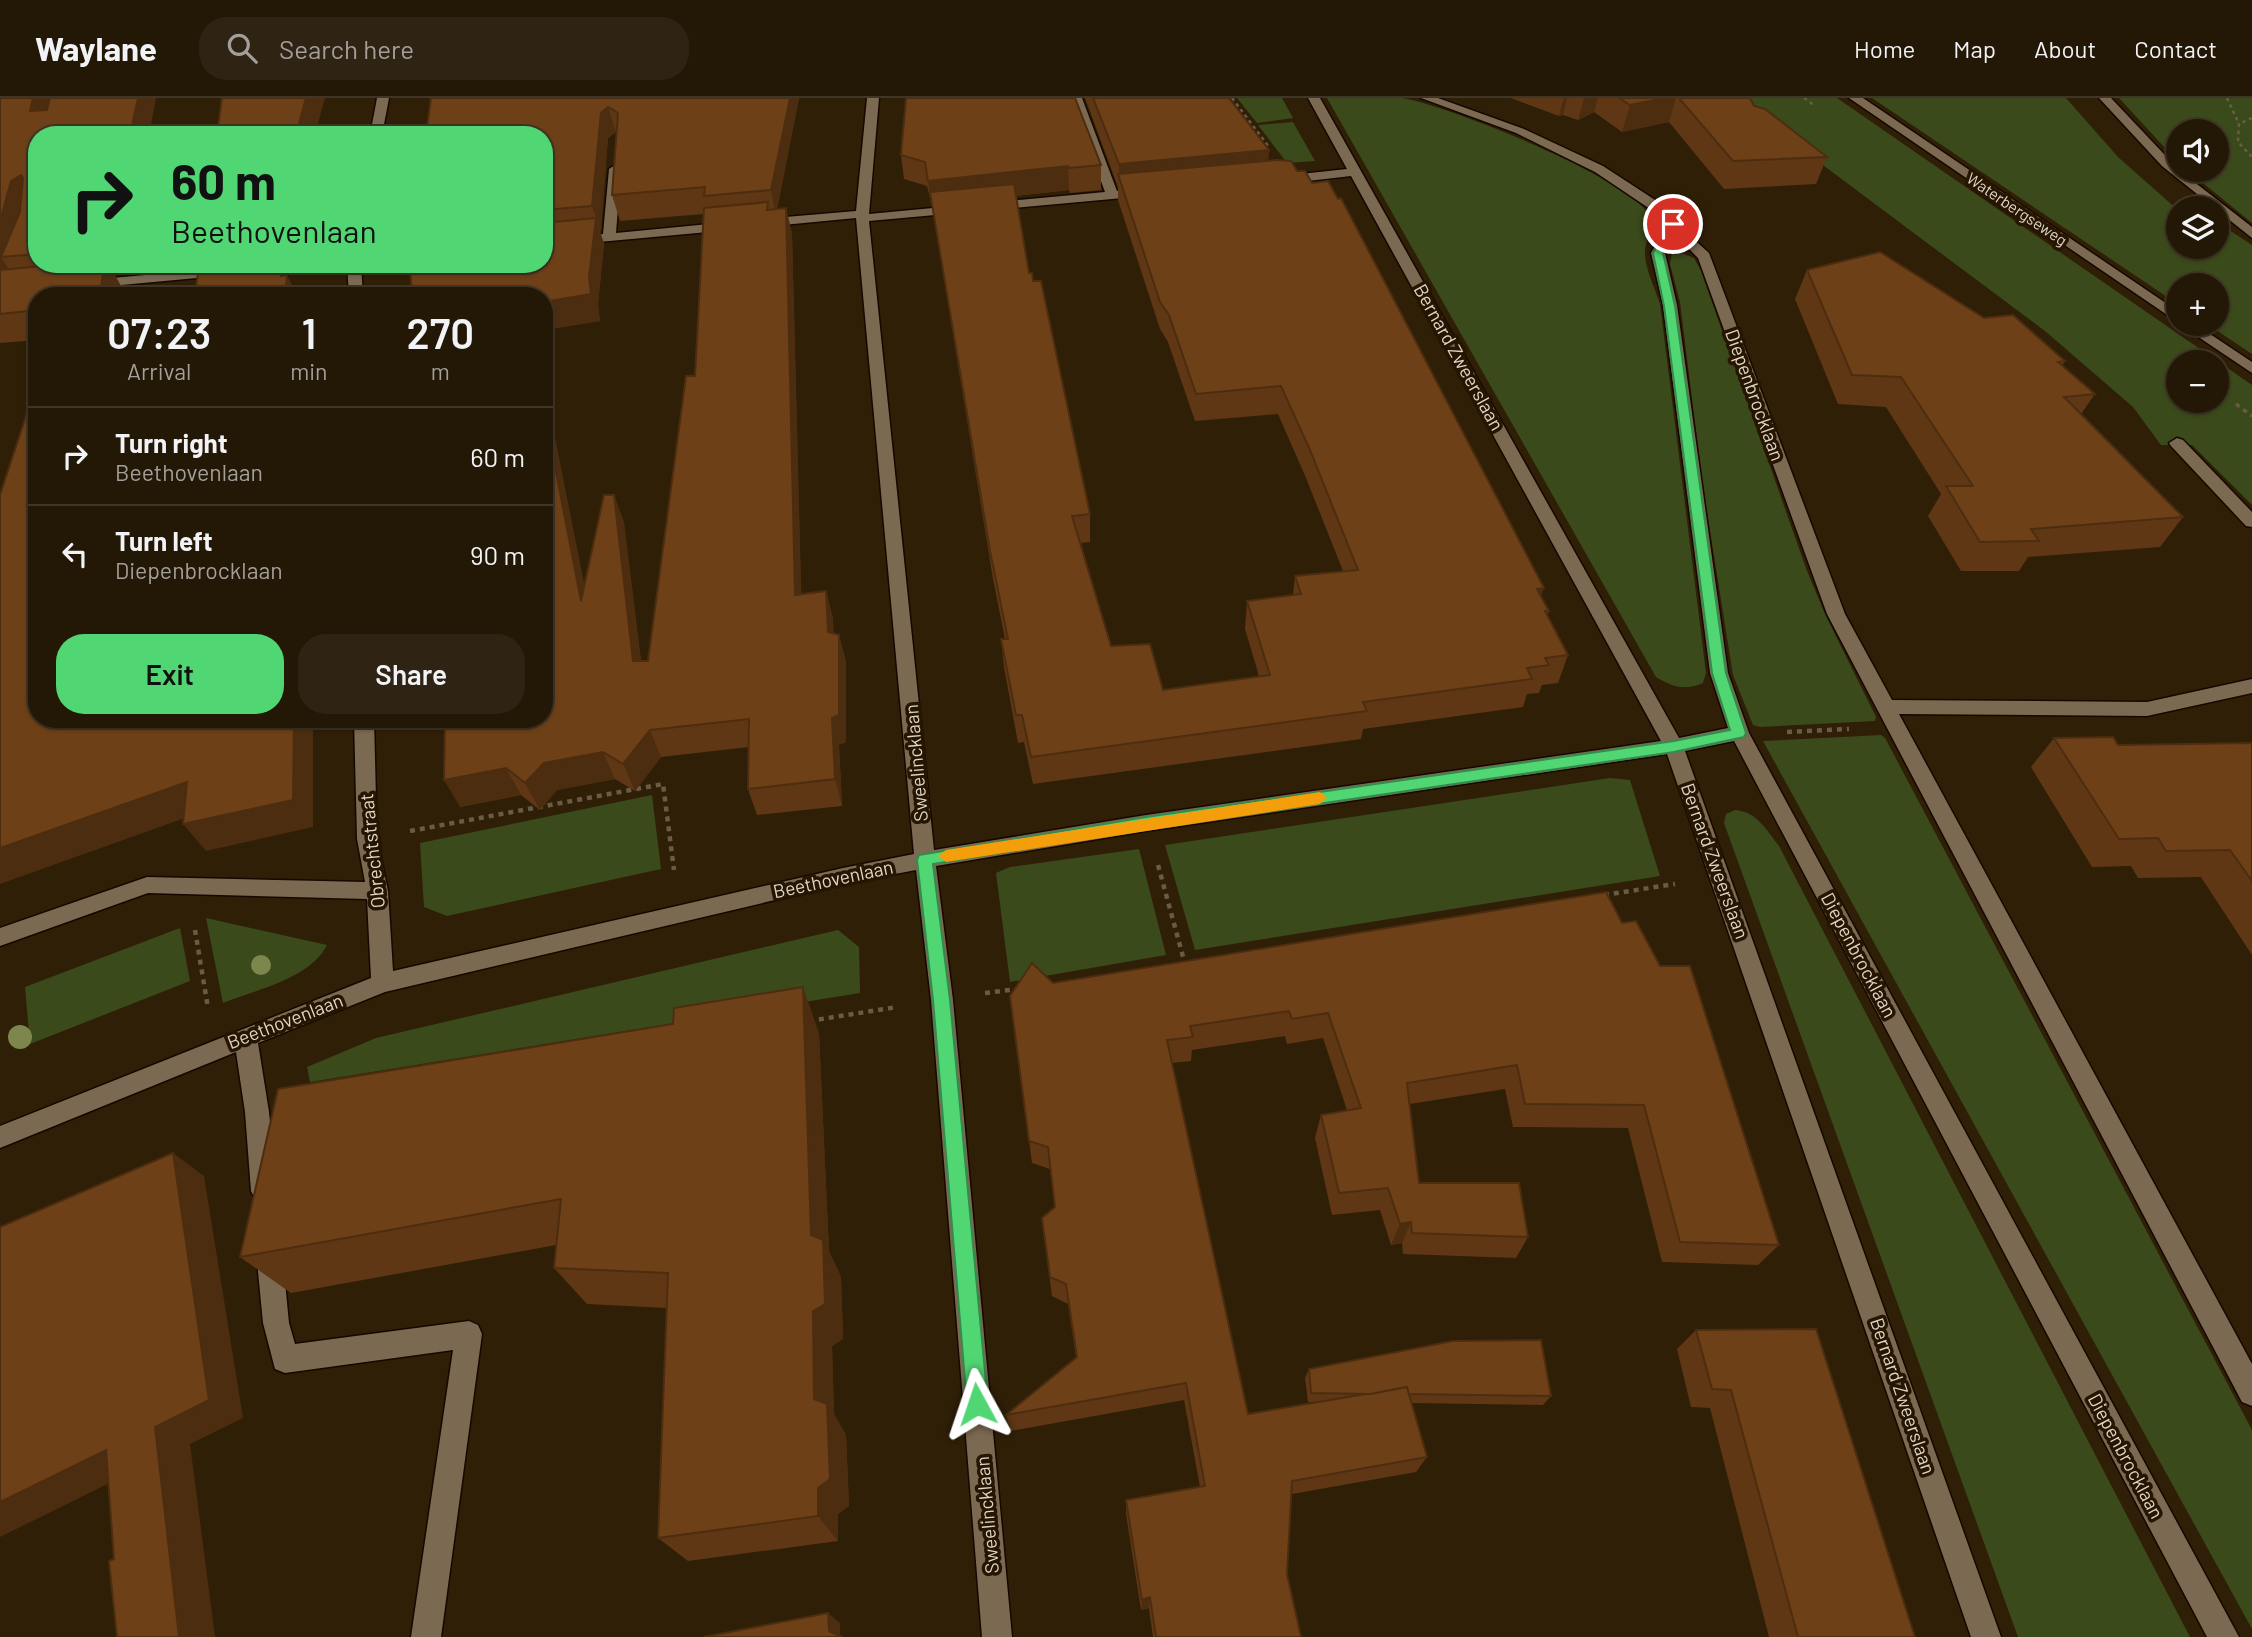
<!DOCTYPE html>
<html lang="en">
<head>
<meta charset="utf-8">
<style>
	:root { --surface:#231705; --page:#2f2413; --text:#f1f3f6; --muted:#a39f9a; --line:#403627; --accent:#51d674 }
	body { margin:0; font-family:Barlow,sans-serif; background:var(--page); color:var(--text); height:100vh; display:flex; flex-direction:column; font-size:26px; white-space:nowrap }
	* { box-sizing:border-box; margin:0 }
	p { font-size:23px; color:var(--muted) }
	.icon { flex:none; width:38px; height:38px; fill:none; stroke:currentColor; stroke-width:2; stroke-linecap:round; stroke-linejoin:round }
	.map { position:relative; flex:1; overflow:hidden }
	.panel { position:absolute; left:28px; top:189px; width:525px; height:441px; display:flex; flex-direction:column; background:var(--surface); border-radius:28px; box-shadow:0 2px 5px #0004,0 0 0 2px var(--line) }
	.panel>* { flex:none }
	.banner { position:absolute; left:28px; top:28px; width:525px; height:147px; border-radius:28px; box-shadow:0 2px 5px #0004,0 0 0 2px var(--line); background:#51d674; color:#111; overflow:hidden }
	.tools { position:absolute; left:2166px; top:21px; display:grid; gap:14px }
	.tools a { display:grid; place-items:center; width:63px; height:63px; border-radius:50%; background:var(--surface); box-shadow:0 2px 5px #0004,0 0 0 2px var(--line); font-size:35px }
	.pin { position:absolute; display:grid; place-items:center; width:60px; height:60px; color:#fff; margin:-30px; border:4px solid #fff; border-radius:50%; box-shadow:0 2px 7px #0007 }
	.me { position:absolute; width:77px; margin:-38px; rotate:355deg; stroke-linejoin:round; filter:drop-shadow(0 0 5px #0008) }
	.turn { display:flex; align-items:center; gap:24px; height:147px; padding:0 28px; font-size:32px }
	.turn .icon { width:91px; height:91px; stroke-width:2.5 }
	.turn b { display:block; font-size:49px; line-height:60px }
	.eta { display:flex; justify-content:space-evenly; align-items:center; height:119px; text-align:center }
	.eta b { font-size:42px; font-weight:600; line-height:49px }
	.cta { display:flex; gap:14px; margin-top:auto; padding:14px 28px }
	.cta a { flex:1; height:80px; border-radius:28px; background:var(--accent); color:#111; font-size:28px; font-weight:600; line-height:80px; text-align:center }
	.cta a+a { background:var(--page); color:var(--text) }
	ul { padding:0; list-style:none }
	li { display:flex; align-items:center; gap:21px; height:98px; padding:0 28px; border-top:2px solid var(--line) }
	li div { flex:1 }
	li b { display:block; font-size:26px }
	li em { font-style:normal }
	header { display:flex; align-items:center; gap:42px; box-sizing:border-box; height:98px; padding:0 35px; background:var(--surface); border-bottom:2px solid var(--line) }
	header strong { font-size:33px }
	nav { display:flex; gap:38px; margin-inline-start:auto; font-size:24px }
	.search { width:490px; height:63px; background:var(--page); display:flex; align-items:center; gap:18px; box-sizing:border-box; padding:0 24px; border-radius:28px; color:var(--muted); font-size:26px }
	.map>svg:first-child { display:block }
</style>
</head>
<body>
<header>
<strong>Waylane</strong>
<div class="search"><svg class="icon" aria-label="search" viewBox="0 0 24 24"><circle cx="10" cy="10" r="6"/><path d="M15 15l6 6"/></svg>Search here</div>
<nav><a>Home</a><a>Map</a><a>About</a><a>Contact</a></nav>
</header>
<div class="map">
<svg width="2252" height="1539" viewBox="0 0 2252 1539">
	<rect width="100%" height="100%" fill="#2f1f07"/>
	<g fill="#3b4a1b" fill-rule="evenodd">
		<polygon points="1237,0 1282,0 1293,20 1257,25"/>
		<path d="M1327,0C1351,0 1378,0 1402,0C1447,7 1623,78 1647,114C1656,128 1645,140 1645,155C1645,171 1655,190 1660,206L1706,575L1703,585C1684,593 1673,589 1656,579Z"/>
		<path d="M1733,0H1837L2252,287V407L2192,347H2161L2133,309L2045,233ZM2179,264H2217V303H2179Z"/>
		<polygon points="1872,0 2066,0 2118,59 2179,113 2179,149 2217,149 2217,124 2252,147 2252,256 2207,226 2217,226 2217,187 2179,187 2179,207"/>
		<polygon points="2119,0 2252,0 2252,125 2187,72 2217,72 2217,33 2179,33 2179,65"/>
		<polygon points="1293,24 1315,63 1287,65 1258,27"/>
		<polygon points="1679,154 1694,160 1701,173 1807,473 1825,516 1876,619 1875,623 1760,629 1753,627 1733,577 1703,389 1680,204 1670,166 1672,155"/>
		<polygon points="1881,637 1885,640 2252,1332 2252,1531 1763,643"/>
		<polygon points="1610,680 1630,682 1660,778 1195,852 1165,747"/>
		<polygon points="652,697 661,771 447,818 424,809 420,745"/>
		<path d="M1735,712C1757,714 1766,731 1779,748L2190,1539H2018L1724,725L1726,716Z"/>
		<polygon points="1139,751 1166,857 1010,884 996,775 1010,769"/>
		<path d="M206,820L327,847C311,880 256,892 223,905Z"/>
		<polygon points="180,830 190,883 30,946 25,889"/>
		<polygon points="838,832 859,849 860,895 310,984 307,969 376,940"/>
	</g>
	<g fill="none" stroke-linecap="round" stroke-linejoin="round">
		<g stroke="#160800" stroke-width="3">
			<g id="minor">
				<polygon points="377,0 389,0 382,37 370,37"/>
				<polygon points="867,0 879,0 869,116 1105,94 1070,0 1082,0 1117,93 1145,90 1151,94 1145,98 869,123 934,752 1146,717 1661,643 1351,78 1282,86 1276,82 1282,78 1347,71 1308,0 1320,0 1679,640 1728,630 1710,575 1663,207 1651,155 1667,125 1662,119 1595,74 1516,35 1421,0 1438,0 1524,31 1603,68 1672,113 1688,136 1709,155 1845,516 1892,602 2147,604 2252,581 2252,595 2147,618 1899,616 2252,1266 2252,1308 2242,1304 1827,516 1698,160 1674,136 1665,155 1677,207 1728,575 1749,635 2239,1539 2207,1539 1734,643 1685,653 2001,1539 1971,1539 1667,656 1146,733 936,768 953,902 1012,1539 982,1539 931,902 916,772 843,786 385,894 258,945 269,1014 277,1093 273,1101 264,1105 255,1101 251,1093 245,1014 236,954 0,1050 0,1028 371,880 367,801 148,795 0,848 0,830 147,779 365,784 357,741 354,621 374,621 377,741 388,793 393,873 843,770 914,756 856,120 762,129 756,125 762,121 856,113"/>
				<polygon points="1849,0 1863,0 2179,214 2179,225"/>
				<polygon points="2099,0 2111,0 2179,72 2252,129 2252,140 2162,68"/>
				<polygon points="615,67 621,71 616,135 730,124 736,128 730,132 544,149 544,141 603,136 609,71"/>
				<polygon points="265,166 319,166 312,170 257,175 250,171 252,168"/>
				<polygon points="347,166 361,166 363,198 349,198"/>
				<polygon points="224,170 231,174 229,177 89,190 82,186 89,182"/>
				<polygon points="2179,226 2195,226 2252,264 2252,275"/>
				<polygon points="2177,340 2183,342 2252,414 2252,429 2246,428 2171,348 2169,345"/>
				<polygon points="269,1140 278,1144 282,1153 289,1225 295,1246 469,1223 478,1227 482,1236 441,1539 411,1539 453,1252 285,1275 275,1271 263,1225 256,1153 260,1144"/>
			</g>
		</g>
		<g stroke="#695b46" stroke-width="2.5" stroke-dasharray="3.5 3.5" stroke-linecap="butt">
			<polyline points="1232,0 1269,49"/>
			<polyline points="1804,0 1815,8"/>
			<polyline points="2227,0 2239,26"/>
			<polyline points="2252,20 2239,26 2238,44 2252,59"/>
		</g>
		<polyline stroke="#695b46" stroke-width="3.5" stroke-dasharray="4.5 4.5" stroke-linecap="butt" points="2236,306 2252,318"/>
		<g stroke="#695b46" stroke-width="4.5" stroke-dasharray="5 5" stroke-linecap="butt">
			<polyline points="1787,634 1849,631"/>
			<polyline points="410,733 663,686 674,772"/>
			<polyline points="1158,767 1185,866"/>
			<polyline points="1604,797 1675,786"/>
			<polyline points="195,832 208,910"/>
			<polyline points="985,895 1018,891"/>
			<polyline points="809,923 897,909"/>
		</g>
		<use href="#minor" fill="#7c6951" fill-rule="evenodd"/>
	</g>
	<g fill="#7d864d">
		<circle cx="261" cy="867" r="10"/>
		<circle cx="20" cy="939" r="12"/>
	</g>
	<g fill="#5f3714">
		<polygon points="0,0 37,37 37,166 127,166 125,176 115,177 122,190 121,198 37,198 37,242 0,245"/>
		<polygon points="431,0 799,0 777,111 786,110 792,136 801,496 826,493 833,521 833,535 839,537 846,564 846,644 839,647 842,708 757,717 748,691 749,649 661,659 635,693 615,681 557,692 540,712 521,697 460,709 544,285 584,488 614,397 624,425 641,563 648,563 695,278 703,116 620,123 612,97 617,35 616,34 608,40 600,134 604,146 598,206 600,223 544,232 544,37"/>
		<polygon points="1085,0 1229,0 1269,52 1268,63 1541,499 1549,513 1547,517 1568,557 1558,585 1542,587 1539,595 1527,596 1523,609 1363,631 1361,641 1033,686 1024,644 1018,645 1004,569 1001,541 1005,541 993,481 932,108 927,88 904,81 901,57 1101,67 1101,92 1070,95 1069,92 1016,98 1029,175 1033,183 1090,416 1090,444 1081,445 1111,548 1163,592 1259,578 1245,531 1247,503 1293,497 1295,478 1343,473 1306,380 1278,316 1195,323 1168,244 1160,231 1118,102 1118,89"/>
		<polygon points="1511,0 1750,0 1754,8 1827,59 1816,86 1724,91 1669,24 1622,34 1594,14 1578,22 1563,17 1559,18"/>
		<polygon points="1807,172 1984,220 2065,263 2062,268 2095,296 2081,316 2183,419 2160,449 2028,459 2019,473 1961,473 1928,418 1941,396 1886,309 1838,306 1795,201"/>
		<polygon points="2054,640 2118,647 2252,645 2252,857 2201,779 2138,780 2131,768 2092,769 2031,669"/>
		<polygon points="1606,794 1779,1147 1758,1167 1662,1164 1628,1030 1513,1029 1505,991 1410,1006 1419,1085 1528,1139 1516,1160 1403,1156 1402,1145 1391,1147 1380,1112 1332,1117 1315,1040 1321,1017 1347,1012 1323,940 1287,946 1285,938 1192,952 1191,963 1172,965 1248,1316 1320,1304 1308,1304 1305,1280 1309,1271 1551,1298 1543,1307 1412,1305 1427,1359 1416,1374 1292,1396 1287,1476 1301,1539 1153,1539 1149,1510 1141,1512 1126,1416 1126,1402 1200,1389 1184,1302 1010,1333 1006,1317 1076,1259 1068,1206 1052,1198 1042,1120 1055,1109 1050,1071 1032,1065 1010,898 1053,885"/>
		<polygon points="819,935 829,1153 841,1179 843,1241 832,1248 834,1316 846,1337 849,1408 838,1416 838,1443 688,1463 658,1440 667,1210 587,1206 554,1170 556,1147 291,1195 240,1159"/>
		<polygon points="1696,1232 1915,1539 1769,1539 1710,1310 1691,1309 1677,1251"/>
	</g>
	<g fill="#4d2d10">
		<polygon points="33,0 54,0 46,37 30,13"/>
		<polygon points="138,0 156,0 149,37 130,37"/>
		<polygon points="306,0 325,0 315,37 296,37"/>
		<polygon points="790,0 799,0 776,118 771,92"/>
		<polygon points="1564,0 1567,0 1563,17 1559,18"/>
		<polygon points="1584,0 1598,0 1594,14 1578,22"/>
		<polygon points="1664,0 1676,0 1669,24 1622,34 1630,7"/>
		<polygon points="608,9 616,34 608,40 601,134 592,108 601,15"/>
		<polygon points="1269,52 1267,76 1119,78 1119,66"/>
		<polygon points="1068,68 1069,92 932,107 930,94 931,108 928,83"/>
		<polygon points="21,77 37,102 1,159 8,170 0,185 0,123 11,83"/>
		<polygon points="786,110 792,136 802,524 795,497"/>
		<polygon points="596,120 604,146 598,206 600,223 544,232 544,204 589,179"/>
		<polygon points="105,166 108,166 122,190 121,198 99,198"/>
		<polygon points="119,166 127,166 125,176"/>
		<polygon points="262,166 276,166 281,175 261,169"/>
		<polygon points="282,168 298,198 285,198 281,178"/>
		<polygon points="544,285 593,530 581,503 544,312"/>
		<polygon points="614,397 624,425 644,590 633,563"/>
		<polygon points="1544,490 1535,517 1537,491"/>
		<polygon points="826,493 833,521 835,561 828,534"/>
		<polygon points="839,537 846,564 846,644 839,647 842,708 835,681 832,620"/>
		<polygon points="294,621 313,621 313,729 206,753 183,726"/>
		<polygon points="650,632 661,659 635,693 623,666"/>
		<polygon points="603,654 615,681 557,692 540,712 525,685 544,665"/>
		<polygon points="506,670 521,697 460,709 444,682"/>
		<polygon points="187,684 210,711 0,786 0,750"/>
		<polygon points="803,889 819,935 829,1153 841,1179 843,1241 832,1248 834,1316 846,1337 849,1408 838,1416 838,1443 818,1418 811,1137"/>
		<polygon points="173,1055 204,1078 243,1320 190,1346 215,1539 179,1539 155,1329"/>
		<polygon points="1411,1124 1402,1145 1391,1147 1400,1126"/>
		<polygon points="106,1352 144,1368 0,1439 0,1404"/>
		<polygon points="1150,1499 1149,1510 1141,1512 1142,1502"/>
		<polygon points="828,1515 840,1525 840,1539 829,1533"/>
	</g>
	<g fill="#6e4017" stroke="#4d2d10" stroke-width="2">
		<polygon points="0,0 33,0 30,13 47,12 50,0 138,0 130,37 37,37 37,156 1,159 20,114 23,80 21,77 11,83 0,123"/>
		<polygon points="222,0 306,0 296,37 217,37"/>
		<polygon points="431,0 790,0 771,92 704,98 705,89 612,97 618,15 608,9 601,15 592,108 544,112 544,37 426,37"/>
		<polygon points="906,0 1075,0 1101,67 1069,70 1068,68 928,83 925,64 901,57"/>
		<polygon points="1093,0 1229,0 1269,52 1119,66"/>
		<polygon points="1619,0 1664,0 1630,7"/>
		<polygon points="1679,0 1750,0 1754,8 1765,11 1827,59 1733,63"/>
		<polygon points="1277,62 1291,63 1297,73 1305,73 1312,85 1328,83 1338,101 1341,100 1544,490 1537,491 1549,513 1545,513 1568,557 1545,560 1549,567 1527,570 1532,581 1363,604 1367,613 1031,659 1022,617 1016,617 1001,541 1008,541 990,453 930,94 1014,86 1029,175 1032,175 1033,183 1041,183 1090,416 1072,418 1111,548 1150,546 1163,592 1270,577 1247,503 1301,496 1295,478 1358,472 1310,352 1281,288 1196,296 1169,217 1160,204 1118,76"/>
		<polygon points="768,104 767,112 786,110 795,497 826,493 828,534 839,537 839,617 832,620 835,681 748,691 749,621 650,632 623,666 603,654 544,665 525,685 506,670 444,682 445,621 544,621 544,312 581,503 604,397 614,397 633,563 648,563 686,278 695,278 704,110"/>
		<polygon points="596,120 589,179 591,196 544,204 544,198 412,198 410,166 544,166 544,125"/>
		<polygon points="1880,154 1984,220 2013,217 2065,263 2058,264 2095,296 2064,299 2183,419 2031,431 2039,443 1980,444 1946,388 1973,388 1901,279 1852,277 1807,172"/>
		<polygon points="65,166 105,166 99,198 37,198 37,212 0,216 0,172"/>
		<polygon points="199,166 262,166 261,169 282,168 281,178 287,177 285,198 195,198"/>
		<polygon points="37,285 37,621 294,621 293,702 183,726 187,684 0,750 0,397"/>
		<polygon points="2113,639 2118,647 2252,645 2252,783 2230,752 2166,753 2158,740 2119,741 2054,640"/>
		<polygon points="1606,794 1622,825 1636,823 1660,868 1690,868 1779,1147 1680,1144 1644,1007 1525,1006 1517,967 1407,985 1419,1085 1519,1085 1528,1139 1412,1135 1411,1124 1400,1126 1388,1090 1339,1095 1321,1017 1361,1010 1328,915 1292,921 1289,913 1190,928 1193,939 1167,942 1248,1316 1407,1289 1427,1359 1292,1383 1287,1476 1301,1539 1156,1539 1150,1499 1142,1502 1126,1402 1205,1388 1186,1285 1006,1317 1077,1259 1066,1186 1050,1179 1042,1120 1055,1109 1048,1049 1029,1043 1010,898 1032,865 1053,885"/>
		<polygon points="803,889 811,1137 823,1142 825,1206 813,1213 814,1301 827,1306 830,1381 818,1390 818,1418 658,1440 668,1175 554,1170 561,1101 240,1159 278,991 673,926 674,910"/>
		<polygon points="173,1055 209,1302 155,1329 179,1539 117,1539 109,1463 114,1461 106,1352 0,1404 0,1129"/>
		<polygon points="1816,1231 1915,1539 1798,1539 1731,1292 1712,1291 1696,1232"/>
		<polygon points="1541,1242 1551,1298 1409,1296 1407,1289 1370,1296 1311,1295 1309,1271 1453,1243"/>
		<polygon points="828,1515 829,1533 842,1539 704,1539"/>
	</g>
	<polygon fill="#51d674" stroke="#358b4b" stroke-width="2" points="1670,124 1678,126 1663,155 1675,208 1726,575 1746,635 1744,639 1674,654 1146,731 933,766 950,902 988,1306 984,1313 977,1316 970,1313 967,1306 933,902 917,762 919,757 1146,719 1674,643 1730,632 1712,575 1664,208 1653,155"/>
	<polygon fill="#f59e0b" points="1320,694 1327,700 1320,706 946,764 938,758 946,752"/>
	<g text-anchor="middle" stroke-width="7" stroke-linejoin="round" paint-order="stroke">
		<g font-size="16" fill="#dfd5c7" stroke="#251501">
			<text transform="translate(2017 111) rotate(34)" y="6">Waterbergseweg</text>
		</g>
		<g font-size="19" fill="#dfd5c7" stroke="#251501">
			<text transform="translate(1459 259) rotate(61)" y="7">Bernard Zweerslaan</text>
			<text transform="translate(1755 297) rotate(70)" y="7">Diepenbrocklaan</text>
			<text transform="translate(916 665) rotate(-95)" y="7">Sweelincklaan</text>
			<text transform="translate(372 753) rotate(-96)" y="7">Obrechtstraat</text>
			<text transform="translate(1715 763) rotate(70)" y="7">Bernard Zweerslaan</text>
			<text transform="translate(833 781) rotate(-12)" y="7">Beethovenlaan</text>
			<text transform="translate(1859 857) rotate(62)" y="7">Diepenbrocklaan</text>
			<text transform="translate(285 923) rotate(-21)" y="7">Beethovenlaan</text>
			<text transform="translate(1903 1298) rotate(71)" y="7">Bernard Zweerslaan</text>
			<text transform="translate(2126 1358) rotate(62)" y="7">Diepenbrocklaan</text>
			<text transform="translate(987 1417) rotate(-95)" y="7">Sweelincklaan</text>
		</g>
	</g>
</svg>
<div class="tools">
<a><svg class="icon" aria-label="sound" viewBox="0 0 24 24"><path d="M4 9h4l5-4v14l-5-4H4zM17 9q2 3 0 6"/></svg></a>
<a><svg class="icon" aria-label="layers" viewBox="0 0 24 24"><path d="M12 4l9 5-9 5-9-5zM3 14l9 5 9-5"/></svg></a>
<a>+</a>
<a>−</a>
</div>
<div class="pin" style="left:1673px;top:126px;background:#d93025"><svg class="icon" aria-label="arrive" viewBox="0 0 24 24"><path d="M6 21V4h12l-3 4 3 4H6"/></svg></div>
<svg class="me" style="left:977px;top:1306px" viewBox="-20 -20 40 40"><path d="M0-17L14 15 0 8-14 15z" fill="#51d674" stroke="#fff" stroke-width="4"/></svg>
<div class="banner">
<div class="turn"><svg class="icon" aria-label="right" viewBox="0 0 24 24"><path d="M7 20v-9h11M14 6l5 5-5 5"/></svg><div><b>60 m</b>Beethovenlaan</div></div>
</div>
<section class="panel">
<div class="eta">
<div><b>07:23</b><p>Arrival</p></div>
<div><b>1</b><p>min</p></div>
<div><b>270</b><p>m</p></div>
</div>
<ul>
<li><svg class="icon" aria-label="right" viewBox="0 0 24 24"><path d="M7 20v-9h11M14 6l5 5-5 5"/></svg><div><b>Turn right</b><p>Beethovenlaan</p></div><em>60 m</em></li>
<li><svg class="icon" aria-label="left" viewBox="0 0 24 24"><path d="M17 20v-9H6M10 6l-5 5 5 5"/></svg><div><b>Turn left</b><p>Diepenbrocklaan</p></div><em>90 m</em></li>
</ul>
<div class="cta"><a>Exit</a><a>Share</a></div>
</section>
</div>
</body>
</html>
